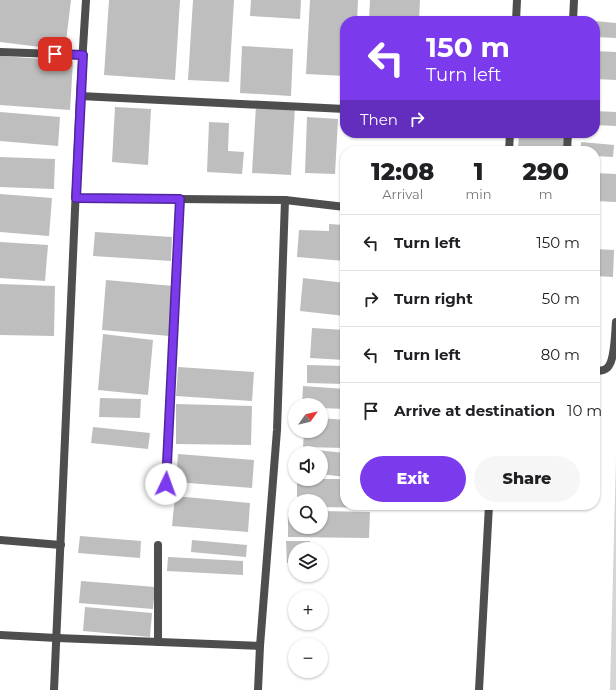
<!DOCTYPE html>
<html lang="en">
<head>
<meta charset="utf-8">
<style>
	:root { --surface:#fff; --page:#f6f6f6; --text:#202124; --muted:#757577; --line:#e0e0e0; --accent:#7c3aed }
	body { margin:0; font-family:Montserrat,sans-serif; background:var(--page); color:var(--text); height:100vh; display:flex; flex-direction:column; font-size:15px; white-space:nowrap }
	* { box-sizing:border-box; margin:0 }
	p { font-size:13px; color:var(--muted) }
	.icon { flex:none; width:22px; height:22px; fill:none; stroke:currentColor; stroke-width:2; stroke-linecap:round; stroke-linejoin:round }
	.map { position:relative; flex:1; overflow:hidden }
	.side { position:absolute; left:340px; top:146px; width:260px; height:364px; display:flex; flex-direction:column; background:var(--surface); border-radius:16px; box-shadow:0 1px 3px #0004 }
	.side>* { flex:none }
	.banner { position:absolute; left:340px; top:16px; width:260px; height:122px; border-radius:16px; box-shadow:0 1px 3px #0004; background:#7c3aed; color:#fff; overflow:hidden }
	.needle { width:26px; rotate:56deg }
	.controls { position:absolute; left:288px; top:398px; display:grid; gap:8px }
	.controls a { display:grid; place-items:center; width:40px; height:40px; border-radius:50%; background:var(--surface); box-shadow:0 1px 3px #0004; font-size:20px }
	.pin { position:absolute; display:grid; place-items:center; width:34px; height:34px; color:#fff; margin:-17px; border-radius:8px; box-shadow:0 2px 6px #0006 }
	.me { position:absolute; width:44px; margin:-22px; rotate:3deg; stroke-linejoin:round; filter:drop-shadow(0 0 3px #0008) }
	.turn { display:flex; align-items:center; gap:14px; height:84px; padding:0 20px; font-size:18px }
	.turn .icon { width:52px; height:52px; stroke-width:2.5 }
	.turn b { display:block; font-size:28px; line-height:34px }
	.then { display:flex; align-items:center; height:38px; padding:0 20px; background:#0003; gap:8px; font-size:15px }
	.eta { display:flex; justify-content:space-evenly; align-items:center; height:68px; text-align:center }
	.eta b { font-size:24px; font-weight:800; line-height:28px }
	.cta { display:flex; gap:8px; margin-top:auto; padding:8px 20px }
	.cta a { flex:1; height:46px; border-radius:24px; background:var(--accent); color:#fff; font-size:16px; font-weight:800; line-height:46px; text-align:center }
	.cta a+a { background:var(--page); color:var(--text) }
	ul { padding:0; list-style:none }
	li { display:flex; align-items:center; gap:12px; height:56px; padding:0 20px; border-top:1px solid var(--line) }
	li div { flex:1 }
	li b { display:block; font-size:15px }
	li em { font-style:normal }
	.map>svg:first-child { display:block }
</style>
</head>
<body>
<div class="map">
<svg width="616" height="690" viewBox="0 0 616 690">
	<rect width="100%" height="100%" fill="#fff"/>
	<polygon fill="#d5d5d5" points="616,457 616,690 610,690"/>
	<g fill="#bebebe">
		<polygon points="0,0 71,0 65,50 0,42"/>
		<polygon points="109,0 180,0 175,80 104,75"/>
		<polygon points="193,0 234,0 229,82 188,80"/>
		<polygon points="251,0 301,0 300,19 250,16"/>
		<polygon points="310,0 358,0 357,21 345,21 345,76 306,74"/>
		<polygon points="370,0 420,0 419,21 369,21"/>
		<polygon points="595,21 616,23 616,38 595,37"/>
		<polygon points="242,46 293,49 291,96 240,93"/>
		<polygon points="595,51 616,52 616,80 595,79"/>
		<polygon points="0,56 73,61 70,110 0,105"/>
		<polygon points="256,105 295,107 291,175 252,173"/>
		<polygon points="115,107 151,109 148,165 112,162"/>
		<polygon points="595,111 616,112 616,126 595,125"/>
		<polygon points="0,112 60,117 58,146 0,141"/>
		<polygon points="307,117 338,119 335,174 305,173"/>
		<polygon points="209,122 229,123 228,151 244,152 242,174 207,172"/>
		<polygon points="519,133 565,133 564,151 518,151"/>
		<polygon points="581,142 614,145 613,157 595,156 595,151 581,151"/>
		<polygon points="0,157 55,159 54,189 0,187"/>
		<polygon points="595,173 616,174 616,202 595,201"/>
		<polygon points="0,194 52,198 49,236 0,232"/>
		<polygon points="329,224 345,225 345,261 297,257 299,230 329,231"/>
		<polygon points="95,232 172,237 171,261 93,256"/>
		<polygon points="0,242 48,245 45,281 0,278"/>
		<polygon points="595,249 614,250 613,277 595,276"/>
		<polygon points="303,278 345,283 345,316 300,311"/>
		<polygon points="106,280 173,286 169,336 102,330"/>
		<polygon points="0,284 55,286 54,336 0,335"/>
		<polygon points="312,328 345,330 345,360 310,358"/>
		<polygon points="103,334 153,340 148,395 98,390"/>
		<polygon points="307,365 345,366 345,384 307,383"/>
		<polygon points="178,367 254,372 252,401 176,396"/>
		<polygon points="303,386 345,389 345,409 321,408 321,405 302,405"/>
		<polygon points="100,398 141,399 140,418 99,417"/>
		<polygon points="176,404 252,406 251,445 176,444"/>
		<polygon points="321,418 345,420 345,448 303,447 304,431 321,431"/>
		<polygon points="93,427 150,433 148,449 91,443"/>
		<polygon points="307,449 345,453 345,477 321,474 321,453 306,453"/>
		<polygon points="178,454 254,460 252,488 176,482"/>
		<polygon points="297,479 345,479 345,505 371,505 371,508 321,507 321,501 297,501"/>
		<polygon points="175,496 250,503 248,532 172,526"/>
		<polygon points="288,510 295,510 295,527 321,527 321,511 370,512 369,538 288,537"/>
		<polygon points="80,536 141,541 140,558 78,553"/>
		<polygon points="192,540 247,545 246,557 191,552"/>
		<polygon points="286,541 310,541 310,549 295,549 295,563 287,563"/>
		<polygon points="168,557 243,561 243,575 167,571"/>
		<polygon points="81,581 155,587 153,609 79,603"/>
		<polygon points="85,607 152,613 150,637 83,631"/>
	</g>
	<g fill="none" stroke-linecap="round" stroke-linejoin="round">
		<g stroke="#4e4e4e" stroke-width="8">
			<polyline points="516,21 517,0"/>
			<polyline points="573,21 574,0"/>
			<polyline points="0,52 83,55"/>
			<polyline points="80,96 345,109"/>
			<polyline points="509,151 510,133"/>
			<polyline points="567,151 568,133"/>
			<polyline points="285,200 345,207"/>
			<path d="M595,371C599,371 604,371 607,368C615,362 615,332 616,322"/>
			<polyline points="166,484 180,199"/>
			<polyline points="0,540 61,545"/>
			<polyline points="0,635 57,638 260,646 277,430 285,200 76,198"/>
			<polyline points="158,642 158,545"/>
			<polyline points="54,690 80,96 86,0"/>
			<polyline points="258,690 260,646"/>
			<polyline points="479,690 489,505"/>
		</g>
	</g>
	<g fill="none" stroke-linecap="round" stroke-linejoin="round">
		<g stroke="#51269a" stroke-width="10">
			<polyline id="route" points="55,54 83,55 76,198 180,199 166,484"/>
		</g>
		<use href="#route" stroke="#7c3aed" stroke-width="7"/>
	</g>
</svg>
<div class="controls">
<a><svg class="needle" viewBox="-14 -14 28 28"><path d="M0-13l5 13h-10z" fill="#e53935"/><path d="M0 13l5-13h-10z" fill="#757577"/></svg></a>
<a><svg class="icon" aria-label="sound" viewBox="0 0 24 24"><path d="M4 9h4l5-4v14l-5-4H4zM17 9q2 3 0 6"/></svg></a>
<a><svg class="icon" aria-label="search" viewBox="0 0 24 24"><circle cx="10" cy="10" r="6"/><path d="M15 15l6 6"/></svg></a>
<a><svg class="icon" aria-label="layers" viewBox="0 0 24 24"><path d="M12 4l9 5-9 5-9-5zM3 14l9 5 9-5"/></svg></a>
<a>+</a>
<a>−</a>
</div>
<div class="pin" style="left:55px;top:54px;background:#d93025"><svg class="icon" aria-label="arrive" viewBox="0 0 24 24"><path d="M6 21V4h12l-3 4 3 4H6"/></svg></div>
<svg class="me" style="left:166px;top:484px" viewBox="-20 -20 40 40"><circle r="19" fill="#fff"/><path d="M0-13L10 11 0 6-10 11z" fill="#7c3aed"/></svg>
<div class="banner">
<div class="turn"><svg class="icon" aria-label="left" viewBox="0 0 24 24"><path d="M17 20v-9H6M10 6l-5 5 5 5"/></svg><div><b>150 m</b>Turn left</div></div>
<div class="then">Then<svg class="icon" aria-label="right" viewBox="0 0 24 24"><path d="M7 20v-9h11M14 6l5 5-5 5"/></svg></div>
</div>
<section class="side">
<div class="eta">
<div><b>12:08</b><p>Arrival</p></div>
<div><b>1</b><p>min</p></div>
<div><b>290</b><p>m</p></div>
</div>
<ul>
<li><svg class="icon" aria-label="left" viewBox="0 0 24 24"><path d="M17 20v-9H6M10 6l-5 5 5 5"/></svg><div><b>Turn left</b></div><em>150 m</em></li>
<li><svg class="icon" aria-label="right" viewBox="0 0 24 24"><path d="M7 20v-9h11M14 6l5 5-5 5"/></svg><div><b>Turn right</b></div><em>50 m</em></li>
<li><svg class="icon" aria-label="left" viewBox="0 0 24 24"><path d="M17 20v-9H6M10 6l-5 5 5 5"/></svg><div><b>Turn left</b></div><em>80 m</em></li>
<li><svg class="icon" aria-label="arrive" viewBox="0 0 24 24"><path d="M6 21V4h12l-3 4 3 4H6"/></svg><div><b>Arrive at destination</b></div><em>10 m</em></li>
</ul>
<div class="cta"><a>Exit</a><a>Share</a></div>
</section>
</div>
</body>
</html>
